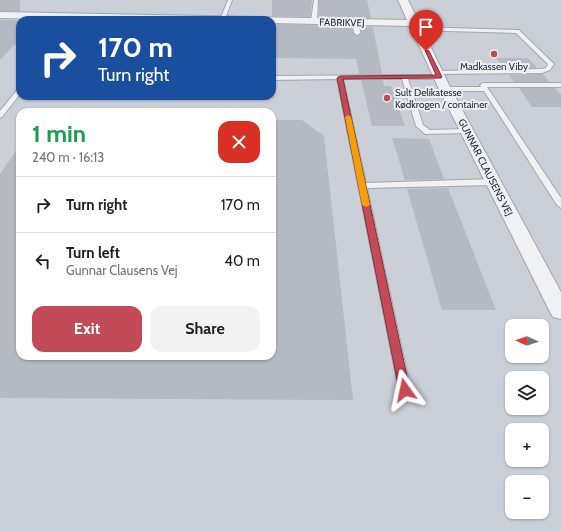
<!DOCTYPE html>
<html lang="en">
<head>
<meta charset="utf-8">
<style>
	:root { --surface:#fff; --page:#f2f2f2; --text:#202124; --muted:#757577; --line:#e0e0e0; --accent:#c34a57 }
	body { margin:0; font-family:Cabin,sans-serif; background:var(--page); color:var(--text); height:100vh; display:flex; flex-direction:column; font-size:15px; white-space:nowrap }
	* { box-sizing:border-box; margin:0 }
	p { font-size:13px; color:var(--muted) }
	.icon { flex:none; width:22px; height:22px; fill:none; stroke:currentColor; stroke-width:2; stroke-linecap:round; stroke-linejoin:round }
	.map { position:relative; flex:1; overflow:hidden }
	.side { position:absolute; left:16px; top:108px; width:260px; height:252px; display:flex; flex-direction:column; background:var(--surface); border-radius:12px; box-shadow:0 1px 3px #0004 }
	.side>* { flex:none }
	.hud { position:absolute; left:16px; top:16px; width:260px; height:84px; border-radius:12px; box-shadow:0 1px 3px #0004; background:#1a4fa0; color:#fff; overflow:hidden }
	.needle { width:26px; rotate:274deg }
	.fabs { position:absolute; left:505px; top:319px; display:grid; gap:8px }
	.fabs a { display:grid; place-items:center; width:44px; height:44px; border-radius:8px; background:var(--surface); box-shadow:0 1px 3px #0004; font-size:20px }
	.pin { position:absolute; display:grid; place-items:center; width:34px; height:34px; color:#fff; margin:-41px -17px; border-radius:50% 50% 50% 0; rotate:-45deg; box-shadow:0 0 4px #0007 }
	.pin .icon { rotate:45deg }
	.me { position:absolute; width:44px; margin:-22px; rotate:348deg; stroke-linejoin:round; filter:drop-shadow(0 0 3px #0008) }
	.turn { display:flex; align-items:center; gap:14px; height:84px; padding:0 16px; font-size:18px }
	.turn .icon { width:52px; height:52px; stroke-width:2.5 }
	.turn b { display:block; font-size:28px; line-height:34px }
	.round { display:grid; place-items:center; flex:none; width:42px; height:42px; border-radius:12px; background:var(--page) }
	.overview { display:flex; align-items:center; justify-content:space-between; height:68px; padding:0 16px }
	h1 { font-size:24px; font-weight:800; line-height:30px; color:#1e9e55 }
	.action { display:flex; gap:8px; margin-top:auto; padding:8px 16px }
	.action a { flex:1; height:46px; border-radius:12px; background:var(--accent); color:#fff; font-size:16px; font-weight:800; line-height:46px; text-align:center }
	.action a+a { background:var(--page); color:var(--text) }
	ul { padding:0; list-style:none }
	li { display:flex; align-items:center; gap:12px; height:56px; padding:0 16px; border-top:1px solid var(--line) }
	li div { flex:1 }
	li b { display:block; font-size:15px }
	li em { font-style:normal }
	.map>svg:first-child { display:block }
</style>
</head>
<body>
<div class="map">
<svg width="561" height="531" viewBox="0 0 561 531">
	<rect width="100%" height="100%" fill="#dde0e6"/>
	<path fill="#cbcfd7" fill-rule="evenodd" d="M0,0H561V531H0ZM20,20H272V96H20ZM20,112H272V356H20ZM512,326H542V356H512ZM512,378H542V408H512ZM512,430H542V460H512ZM512,482H542V512H512Z"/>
	<g fill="#b5b9c2">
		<rect x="0" y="0" width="20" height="11"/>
		<polygon points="272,0 312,0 310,17 272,16"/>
		<polygon points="319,0 367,0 371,18 319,17"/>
		<polygon points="0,20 20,20 20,39 0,60"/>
		<polygon points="272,24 352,26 353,33 356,36 361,34 361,26 373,27 382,74 359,74 356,59 272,58"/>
		<polygon points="496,58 528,58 537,68 504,68"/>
		<polygon points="543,74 549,82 514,82 509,75"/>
		<polygon points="361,80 383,80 384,86 391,86 405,126 372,126"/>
		<polygon points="519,88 555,88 561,95 561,107 532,107"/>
		<polygon points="272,120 302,120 324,136 353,400 0,398 0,174 20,145 20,356 272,356"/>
		<polygon points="392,138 429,139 444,179 405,180"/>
		<polygon points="448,188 496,310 442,310 407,189"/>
	</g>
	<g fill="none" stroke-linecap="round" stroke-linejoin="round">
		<g stroke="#a3a7af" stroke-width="2">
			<g id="service">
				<polygon points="228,0 232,0 225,19 220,20"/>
				<polygon points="314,0 318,0 317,21 314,23 311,21"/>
				<polygon points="356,20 359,22 360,33 357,35 354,33 353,22"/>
				<polygon points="415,27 519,30 554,64 550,70 542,73 436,74 436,72 438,71 541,69 546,68 548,64 516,33 413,30 412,29"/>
				<polygon points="404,75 439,75 442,77 439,79 408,79 423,125 430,130 467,129 471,131 467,133 425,134 416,126 402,79 343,79 366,183 493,179 497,182 493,185 367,188 411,391 409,394 405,396 401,394 399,391 337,79 272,80 272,76"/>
				<polygon points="483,83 561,83 561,87 487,87 561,198 561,208 557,205 484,91 445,91 442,89 445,87 481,87 480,85"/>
				<polygon points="20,88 20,94 2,117 0,118 0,111 18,89"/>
			</g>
		</g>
		<g stroke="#a3a7af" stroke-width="2">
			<polygon id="minor" points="398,0 408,0 451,89 561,292 561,319 553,317 550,312 439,89 410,26 272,23 272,20 107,20 0,18 0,12 407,20"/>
		</g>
		<use href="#service" fill="#eff1f4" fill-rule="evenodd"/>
		<use href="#minor" fill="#eff1f4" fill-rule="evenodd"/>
	</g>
	<polygon fill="#c34a57" stroke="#7f3039" points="425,50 429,51 442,77 441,78 343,79 410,390 409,394 405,395 401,394 399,390 337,78 340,76 436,75"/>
	<polygon fill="#f59e0b" points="348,115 351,117 370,205 366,207 362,205 345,117"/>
	<g fill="#c34a57" stroke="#eceff4" stroke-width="1.5">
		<circle cx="494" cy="54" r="4"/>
		<circle cx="387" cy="98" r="4"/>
	</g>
	<g text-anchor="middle" stroke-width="4" stroke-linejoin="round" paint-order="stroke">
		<g font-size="10" fill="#282e3b" stroke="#eceff4">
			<text transform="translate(342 22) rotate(1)" y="4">FABRIKVEJ</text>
			<text transform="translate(486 167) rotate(63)" y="4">GUNNAR CLAUSENS VEJ</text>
		</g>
		<g font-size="10" fill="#282e3b" stroke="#eceff4">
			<text x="494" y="70">Madkassen Viby</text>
			<text x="395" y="96" text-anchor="start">Sult Delikatesse<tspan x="395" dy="12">Kødkrogen / container</tspan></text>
		</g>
	</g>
</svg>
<div class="fabs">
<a><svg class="needle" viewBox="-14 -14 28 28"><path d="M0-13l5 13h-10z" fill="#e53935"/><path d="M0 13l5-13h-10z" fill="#757577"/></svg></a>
<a><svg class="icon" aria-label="layers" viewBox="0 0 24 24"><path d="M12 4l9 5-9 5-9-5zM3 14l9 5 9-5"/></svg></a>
<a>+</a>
<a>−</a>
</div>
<div class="pin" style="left:426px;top:51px;background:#d93025"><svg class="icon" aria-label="arrive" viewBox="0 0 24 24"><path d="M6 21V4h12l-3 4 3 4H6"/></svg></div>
<svg class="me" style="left:405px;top:390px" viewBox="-20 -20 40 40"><path d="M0-17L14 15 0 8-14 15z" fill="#c34a57" stroke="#fff" stroke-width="4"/></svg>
<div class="hud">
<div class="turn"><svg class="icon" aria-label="right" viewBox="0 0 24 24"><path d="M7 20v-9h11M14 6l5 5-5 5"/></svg><div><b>170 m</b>Turn right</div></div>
</div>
<section class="side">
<div class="overview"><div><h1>1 min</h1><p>240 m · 16:13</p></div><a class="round" style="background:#d93025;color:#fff"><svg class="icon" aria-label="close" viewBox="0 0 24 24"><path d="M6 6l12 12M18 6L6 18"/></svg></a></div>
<ul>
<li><svg class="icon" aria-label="right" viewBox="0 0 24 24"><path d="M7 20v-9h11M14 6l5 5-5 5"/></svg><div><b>Turn right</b></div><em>170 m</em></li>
<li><svg class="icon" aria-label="left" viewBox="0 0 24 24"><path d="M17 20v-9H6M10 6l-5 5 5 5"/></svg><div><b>Turn left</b><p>Gunnar Clausens Vej</p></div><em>40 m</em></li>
</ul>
<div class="action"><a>Exit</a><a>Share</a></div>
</section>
</div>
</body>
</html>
